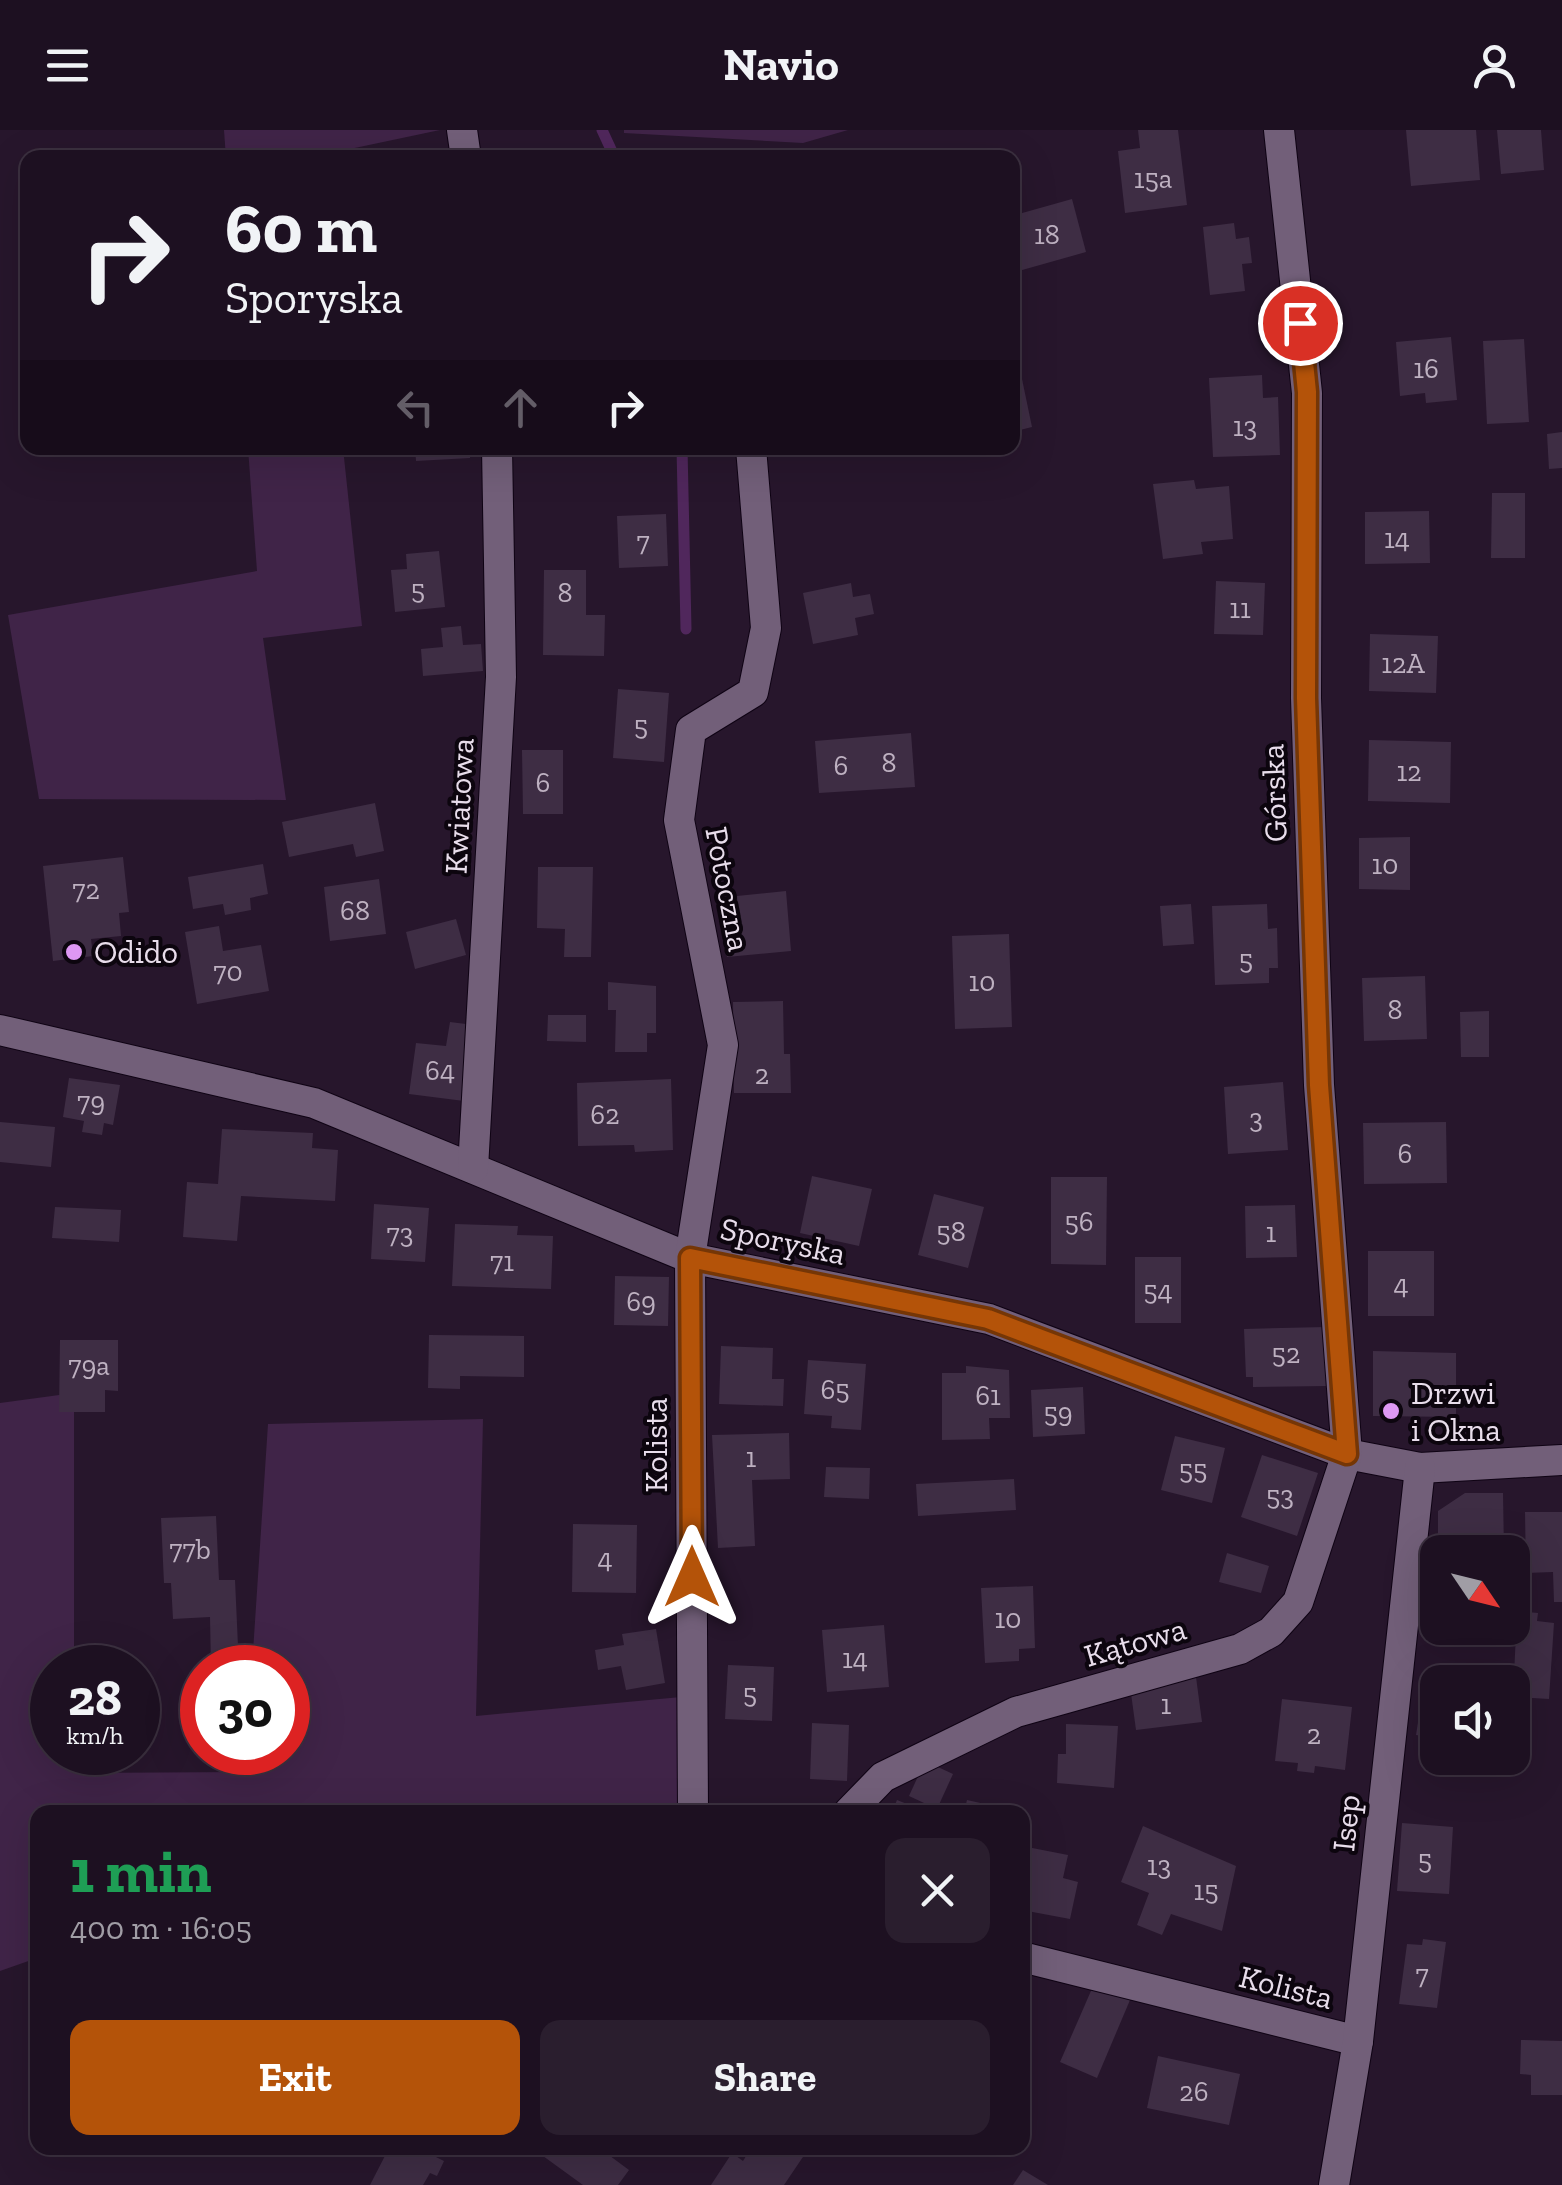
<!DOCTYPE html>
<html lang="en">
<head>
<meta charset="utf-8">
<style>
	:root { --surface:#1d1021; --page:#2a1e2e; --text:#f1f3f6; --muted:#a09da5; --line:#3b303f; --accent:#b45309 }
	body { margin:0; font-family:"Zilla Slab",serif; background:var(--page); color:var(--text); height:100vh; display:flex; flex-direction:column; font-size:38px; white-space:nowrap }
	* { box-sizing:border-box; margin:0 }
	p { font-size:32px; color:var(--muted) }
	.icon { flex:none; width:55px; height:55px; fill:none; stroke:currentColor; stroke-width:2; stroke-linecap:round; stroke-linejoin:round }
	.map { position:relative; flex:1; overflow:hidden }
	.drawer { position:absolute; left:30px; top:1675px; width:1000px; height:350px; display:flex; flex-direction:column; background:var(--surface); border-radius:20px; box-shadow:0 10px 40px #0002,0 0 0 2px var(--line) }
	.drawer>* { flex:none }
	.guide { position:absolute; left:20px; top:20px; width:1000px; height:305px; border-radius:20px; box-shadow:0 10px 40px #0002,0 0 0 2px var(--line); background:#1d1021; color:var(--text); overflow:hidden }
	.needle { width:65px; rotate:125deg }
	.controls { position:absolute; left:1420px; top:1405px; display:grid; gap:20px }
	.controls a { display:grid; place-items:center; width:110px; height:110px; border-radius:20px; background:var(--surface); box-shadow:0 10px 40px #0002,0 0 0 2px var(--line); font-size:50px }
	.speed { position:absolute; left:30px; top:1515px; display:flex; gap:20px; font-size:50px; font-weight:700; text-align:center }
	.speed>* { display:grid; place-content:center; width:130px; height:130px; border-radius:50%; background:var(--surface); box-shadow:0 10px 40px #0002,0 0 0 2px var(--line); line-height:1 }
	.speed small { font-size:25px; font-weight:400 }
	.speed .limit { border:15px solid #d22; background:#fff; color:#111 }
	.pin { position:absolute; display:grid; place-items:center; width:85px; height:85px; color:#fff; margin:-42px; border:5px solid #fff; border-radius:50%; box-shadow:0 2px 10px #0007 }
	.me { position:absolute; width:110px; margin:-55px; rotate:0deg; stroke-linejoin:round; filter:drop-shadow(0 0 8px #0008) }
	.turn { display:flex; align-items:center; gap:35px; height:210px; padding:0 40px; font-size:45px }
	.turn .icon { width:130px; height:130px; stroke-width:2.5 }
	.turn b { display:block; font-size:70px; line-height:85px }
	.lanes { display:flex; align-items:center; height:95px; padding:0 40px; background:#0003; justify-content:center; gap:50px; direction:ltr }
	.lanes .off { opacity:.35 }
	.round { display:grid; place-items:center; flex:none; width:105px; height:105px; border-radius:20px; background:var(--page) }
	.head { display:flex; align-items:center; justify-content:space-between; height:170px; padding:0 40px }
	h1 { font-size:60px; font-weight:700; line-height:75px; color:#1e9e55 }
	.primary-button { display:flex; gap:20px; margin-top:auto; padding:20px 40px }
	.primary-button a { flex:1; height:115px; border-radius:20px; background:var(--accent); color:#fff; font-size:40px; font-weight:700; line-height:115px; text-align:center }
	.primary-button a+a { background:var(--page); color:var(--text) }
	header { display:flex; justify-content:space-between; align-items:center; height:130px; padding:0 40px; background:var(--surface); font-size:45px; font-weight:700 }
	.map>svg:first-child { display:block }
</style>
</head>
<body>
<header><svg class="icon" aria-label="menu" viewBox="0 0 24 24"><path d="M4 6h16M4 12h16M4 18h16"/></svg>Navio<svg class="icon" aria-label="person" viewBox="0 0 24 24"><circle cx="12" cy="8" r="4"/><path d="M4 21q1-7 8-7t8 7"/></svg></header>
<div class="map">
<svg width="1562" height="2055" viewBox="0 0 1562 2055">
	<rect width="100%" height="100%" fill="#27162c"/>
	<g fill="#402448">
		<polygon points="224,0 440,0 312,27 226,28"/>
		<polygon points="624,0 848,0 803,13 624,3"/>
		<polygon points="248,318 343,318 362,496 263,508 286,670 39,669 8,485 257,441"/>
		<polygon points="74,1263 74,1537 52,1538 52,1622 74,1623 74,1643 245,1642 246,1623 288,1622 288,1538 252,1537 268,1294 483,1289 476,1586 692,1566 693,1682 38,1682 37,1828 0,1841 0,1273"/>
	</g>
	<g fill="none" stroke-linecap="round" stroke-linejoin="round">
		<g stroke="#50275c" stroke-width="11">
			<polyline points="602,0 615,28"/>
			<polyline points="682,318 686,499"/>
		</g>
	</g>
	<g fill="#3e2d44">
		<polygon points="1138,0 1178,0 1187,75 1125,83 1118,21 1140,18"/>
		<polygon points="1406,0 1476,0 1480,50 1411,56"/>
		<polygon points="1497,0 1541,0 1544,40 1501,44"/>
		<polygon points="1072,69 1086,122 1012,143 1012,86"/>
		<polygon points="1234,93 1236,109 1249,107 1252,133 1242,134 1245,161 1210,165 1203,97"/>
		<polygon points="1451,207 1457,270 1426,273 1425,263 1400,266 1396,212"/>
		<polygon points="1524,209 1529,292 1487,294 1483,211"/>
		<polygon points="1017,225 1032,297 1012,302 1012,226"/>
		<polygon points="1262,245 1263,268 1278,267 1280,325 1213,327 1209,248"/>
		<polygon points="1562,302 1562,338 1549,339 1547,304"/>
		<polygon points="415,318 470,318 470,328 416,331"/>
		<polygon points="1194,350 1196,359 1229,356 1233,409 1201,412 1203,424 1163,429 1153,354"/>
		<polygon points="1492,363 1525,363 1525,428 1491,428"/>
		<polygon points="1429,381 1430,433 1365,434 1365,382"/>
		<polygon points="666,384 668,436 619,438 617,386"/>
		<polygon points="439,421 445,477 395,482 391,440 407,439 406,424"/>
		<polygon points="544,440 586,440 586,485 605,485 604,526 543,525"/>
		<polygon points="1216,451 1265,453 1263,505 1214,504"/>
		<polygon points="851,453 853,467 870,464 874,484 855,488 858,505 813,514 803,463"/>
		<polygon points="461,496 463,515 481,514 483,541 423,546 421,519 443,517 441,498"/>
		<polygon points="1370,504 1438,506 1436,563 1369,561"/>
		<polygon points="618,559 669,563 664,632 613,628"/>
		<polygon points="911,603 915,657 819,663 815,611"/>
		<polygon points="1369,610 1451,612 1450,673 1368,671"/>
		<polygon points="522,620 563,620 563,684 523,684"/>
		<polygon points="375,673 384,721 356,727 353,714 289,727 282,692"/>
		<polygon points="1410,707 1410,760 1359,759 1359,708"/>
		<polygon points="123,727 129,782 119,783 121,806 91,809 93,826 53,831 43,736"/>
		<polygon points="263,734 268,764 250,768 251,780 225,785 223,774 193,779 188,747"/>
		<polygon points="538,737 593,737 591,827 564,827 565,799 537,798"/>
		<polygon points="379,749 386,804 330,811 324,757"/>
		<polygon points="786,761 791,821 727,827 724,799 739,798 737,766"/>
		<polygon points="1191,774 1194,814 1163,816 1160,776"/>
		<polygon points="1267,774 1268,799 1277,798 1278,838 1269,838 1269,853 1215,855 1212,776"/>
		<polygon points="456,789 466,825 415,839 406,802"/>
		<polygon points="219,796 223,821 261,815 269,861 197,874 185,802"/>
		<polygon points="1009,804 1012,897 955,899 952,806"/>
		<polygon points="1425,846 1427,909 1364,911 1362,848"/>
		<polygon points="608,852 656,856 656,903 647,903 647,922 615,922 616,880 608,880"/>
		<polygon points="783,871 784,924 790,924 791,963 734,963 733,872"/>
		<polygon points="1489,881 1489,927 1461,927 1460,882"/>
		<polygon points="548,885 586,885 586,912 547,911"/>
		<polygon points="450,892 474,895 464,971 409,964 416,913 446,916"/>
		<polygon points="69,948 120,955 113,995 104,993 102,1005 82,1002 84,991 63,987"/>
		<polygon points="671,949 673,1020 635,1022 634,1015 578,1016 577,953"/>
		<polygon points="1283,952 1288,1020 1228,1024 1224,957"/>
		<polygon points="0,992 55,997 51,1037 0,1032"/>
		<polygon points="1446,992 1447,1053 1364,1054 1363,993"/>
		<polygon points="222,999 313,1003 312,1018 338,1020 335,1071 241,1066 237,1111 183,1107 187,1052 218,1054"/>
		<polygon points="812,1046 872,1059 859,1116 800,1103"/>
		<polygon points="1051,1047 1107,1047 1106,1135 1051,1134"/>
		<polygon points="934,1064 984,1077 968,1138 918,1125"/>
		<polygon points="374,1074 429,1078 425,1132 371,1129"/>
		<polygon points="1295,1075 1297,1127 1246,1128 1245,1076"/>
		<polygon points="55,1077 121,1080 119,1112 52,1108"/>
		<polygon points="455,1094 518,1096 517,1105 553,1106 551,1159 452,1156"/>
		<rect x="1368" y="1121" width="66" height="65"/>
		<rect x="1135" y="1127" width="46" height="66"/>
		<polygon points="615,1146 669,1147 668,1196 614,1195"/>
		<polygon points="1326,1197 1327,1256 1253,1257 1253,1247 1246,1247 1244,1199"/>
		<polygon points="429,1205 524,1206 524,1247 460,1246 460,1259 428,1258"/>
		<polygon points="60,1210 118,1210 118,1261 105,1260 105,1282 59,1282"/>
		<polygon points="721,1216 773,1218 772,1249 784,1249 783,1276 719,1274"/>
		<polygon points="1373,1221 1456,1223 1456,1287 1373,1286"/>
		<polygon points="808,1230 866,1234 861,1300 831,1298 832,1286 804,1284"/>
		<polygon points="966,1236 1009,1240 1010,1288 989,1288 990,1309 942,1310 942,1243 966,1243"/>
		<polygon points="1083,1257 1085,1304 1033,1307 1031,1260"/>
		<polygon points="789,1303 790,1349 752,1350 755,1416 718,1418 712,1305"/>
		<polygon points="1175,1306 1225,1318 1212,1373 1161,1360"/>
		<polygon points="1262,1325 1318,1343 1297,1406 1241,1387"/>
		<polygon points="826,1337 870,1338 869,1369 824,1367"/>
		<polygon points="1014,1349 1016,1380 918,1386 916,1354"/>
		<polygon points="1465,1363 1503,1363 1504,1422 1438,1422 1438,1381"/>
		<polygon points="1525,1382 1562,1382 1562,1472 1554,1472 1553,1442 1526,1443"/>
		<polygon points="216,1386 219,1450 235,1450 239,1538 211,1538 210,1487 173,1489 171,1453 164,1453 161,1388"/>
		<polygon points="573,1394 637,1395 636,1463 572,1462"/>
		<polygon points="1227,1423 1269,1436 1261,1463 1219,1452"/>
		<polygon points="1033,1456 1035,1518 1019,1519 1019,1531 985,1533 981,1458"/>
		<polygon points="1431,1457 1438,1458 1438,1498 1475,1498 1473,1514 1427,1510"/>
		<polygon points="1517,1481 1538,1483 1537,1491 1554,1493 1549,1569 1513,1567"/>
		<polygon points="884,1495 889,1557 827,1562 822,1500"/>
		<polygon points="656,1499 665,1553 626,1560 621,1536 598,1540 595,1520 624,1515 622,1504"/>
		<polygon points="728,1535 774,1537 772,1591 725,1589"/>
		<polygon points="1196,1547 1202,1592 1136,1600 1130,1556"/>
		<polygon points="1425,1548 1438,1550 1438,1608 1416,1605"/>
		<polygon points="1282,1569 1352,1577 1345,1640 1315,1636 1314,1643 1297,1641 1298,1633 1275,1631"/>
		<polygon points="812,1593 849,1595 847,1651 810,1649"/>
		<polygon points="1066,1594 1118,1596 1114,1658 1057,1653 1058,1624 1066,1624"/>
		<polygon points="925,1631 953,1644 937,1679 909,1666"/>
		<polygon points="897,1670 927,1682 892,1682"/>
		<polygon points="967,1670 1007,1679 1006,1682 964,1682"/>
		<polygon points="1402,1693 1453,1697 1449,1764 1397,1761"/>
		<polygon points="1143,1696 1236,1736 1222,1801 1171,1784 1162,1805 1137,1795 1149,1763 1121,1752"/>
		<polygon points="1022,1716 1068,1725 1063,1748 1078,1752 1070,1789 1022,1780"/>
		<polygon points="1423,1809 1446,1812 1437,1878 1399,1874 1407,1814 1422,1815"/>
		<polygon points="1094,1854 1130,1870 1097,1948 1060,1932"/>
		<polygon points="1521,1910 1562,1911 1562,1965 1531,1965 1531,1945 1520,1944"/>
		<polygon points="1158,1926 1240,1944 1229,1995 1147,1978"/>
		<polygon points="389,2018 418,2018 444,2031 437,2046 430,2043 423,2055 370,2055"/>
		<polygon points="532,2018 610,2018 606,2023 629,2040 618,2055 583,2055"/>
		<polygon points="751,2018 809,2018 784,2055 711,2055 732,2023 743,2031"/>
		<polygon points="1023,2040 1048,2055 1013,2055"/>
	</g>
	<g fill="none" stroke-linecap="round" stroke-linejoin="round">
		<g stroke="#0f0314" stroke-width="32">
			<g id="minor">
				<polyline points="462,0 466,28"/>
				<polyline points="0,900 314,973 690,1128 989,1189 1347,1324 1420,1338 1562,1330"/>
				<polyline points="473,1038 501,547 497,318"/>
				<polyline points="693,1682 690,1128 723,915 679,690 691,600 753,562 766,498 751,318"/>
				<polyline points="849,1682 883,1647 1016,1582 1240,1519 1271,1502 1298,1472 1347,1324 1319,955 1306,568 1307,263 1279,0"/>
				<polyline points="1022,1827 1358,1911"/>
				<polyline points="1334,2055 1358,1911 1420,1338"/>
			</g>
		</g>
		<use href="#minor" stroke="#725f79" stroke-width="30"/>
	</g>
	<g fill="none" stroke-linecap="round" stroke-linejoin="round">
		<g stroke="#753606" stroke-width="25">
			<polyline id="route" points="692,1447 690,1128 988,1189 1347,1324 1319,955 1306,568 1307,262 1300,193"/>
		</g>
		<use href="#route" stroke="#b45309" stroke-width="18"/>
	</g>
	<g fill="#de98f3" stroke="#0c050e" stroke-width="4">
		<circle cx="74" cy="822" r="10"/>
		<circle cx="1391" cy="1281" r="10"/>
	</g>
	<g text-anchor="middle" stroke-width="8" stroke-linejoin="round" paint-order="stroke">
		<g font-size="28" fill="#beb1c1">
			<text x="1153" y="58">15a</text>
			<text x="1047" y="114">18</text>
			<text x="1426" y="248">16</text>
			<text x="1245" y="306">13</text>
			<text x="1397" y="418">14</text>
			<text x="643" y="421">7</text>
			<text x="418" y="469">5</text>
			<text x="565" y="472">8</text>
			<text x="1240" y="488">11</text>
			<text x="1403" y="543">12A</text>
			<text x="641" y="605">5</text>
			<text x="889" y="642">8</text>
			<text x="841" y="645">6</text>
			<text x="1409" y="651">12</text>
			<text x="543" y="662">6</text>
			<text x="1385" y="744">10</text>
			<text x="86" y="769">72</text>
			<text x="355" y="790">68</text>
			<text x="1246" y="839">5</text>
			<text x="228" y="851">70</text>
			<text x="982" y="861">10</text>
			<text x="1395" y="889">8</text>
			<text x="440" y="950">64</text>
			<text x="762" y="954">2</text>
			<text x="91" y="981">79</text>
			<text x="605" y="994">62</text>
			<text x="1256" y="998">3</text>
			<text x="1405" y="1033">6</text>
			<text x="1079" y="1101">56</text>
			<text x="951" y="1111">58</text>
			<text x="1271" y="1112">1</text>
			<text x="400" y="1113">73</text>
			<text x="502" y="1141">71</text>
			<text x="1401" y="1164">4</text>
			<text x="1158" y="1170">54</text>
			<text x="641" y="1181">69</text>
			<text x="1286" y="1233">52</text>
			<text x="89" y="1245">79a</text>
			<text x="835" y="1269">65</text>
			<text x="988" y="1275">61</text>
			<text x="1058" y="1292">59</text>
			<text x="751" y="1337">1</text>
			<text x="1193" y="1349">55</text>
			<text x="1280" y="1375">53</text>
			<text x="190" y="1429">77b</text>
			<text x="605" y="1438">4</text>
			<text x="1008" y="1498">10</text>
			<text x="855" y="1538">14</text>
			<text x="750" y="1573">5</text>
			<text x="1166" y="1584">1</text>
			<text x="1314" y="1614">2</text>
			<text x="1425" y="1739">5</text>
			<text x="1159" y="1745">13</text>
			<text x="1206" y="1770">15</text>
			<text x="1422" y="1854">7</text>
			<text x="1194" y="1971">26</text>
		</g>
		<g font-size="32" fill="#e8ddeb" stroke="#0c050e">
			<text transform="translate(1274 663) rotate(-92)" y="11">Górska</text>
			<text transform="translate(459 676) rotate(-87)" y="11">Kwiatowa</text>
			<text transform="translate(728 759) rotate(79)" y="11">Potoczna</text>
			<text transform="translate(783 1111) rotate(12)" y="11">Sporyska</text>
			<text transform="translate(656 1315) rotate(-90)" y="11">Kolista</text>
			<text transform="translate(1135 1512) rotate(-16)" y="11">Kątowa</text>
			<text transform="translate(1346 1693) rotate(-84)" y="11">Isep</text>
			<text transform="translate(1286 1857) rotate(14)" y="11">Kolista</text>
		</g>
		<g font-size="32" fill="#e8ddeb" stroke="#0c050e" text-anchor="start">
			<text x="94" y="833">Odido</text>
			<text x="1411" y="1274">Drzwi<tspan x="1411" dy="37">i Okna</tspan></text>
		</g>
	</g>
</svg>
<div class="controls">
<a><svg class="needle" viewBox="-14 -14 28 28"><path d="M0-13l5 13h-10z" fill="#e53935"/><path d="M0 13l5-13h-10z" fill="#a09da5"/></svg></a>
<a><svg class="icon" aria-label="sound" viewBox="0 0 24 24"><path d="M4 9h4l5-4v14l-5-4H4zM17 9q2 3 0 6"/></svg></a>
</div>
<div class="speed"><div>28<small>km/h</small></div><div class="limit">30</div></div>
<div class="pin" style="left:1300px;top:193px;background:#d93025"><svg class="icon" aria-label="arrive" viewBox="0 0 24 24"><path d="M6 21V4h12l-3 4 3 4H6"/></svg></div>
<svg class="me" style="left:692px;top:1447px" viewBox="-20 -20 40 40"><path d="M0-17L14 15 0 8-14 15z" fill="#b45309" stroke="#fff" stroke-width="4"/></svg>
<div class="guide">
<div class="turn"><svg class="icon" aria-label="right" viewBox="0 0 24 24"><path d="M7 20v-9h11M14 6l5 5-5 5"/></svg><div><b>60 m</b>Sporyska</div></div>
<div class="lanes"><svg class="icon off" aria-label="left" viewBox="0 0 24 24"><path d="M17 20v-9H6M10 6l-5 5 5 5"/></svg><svg class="icon off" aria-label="ahead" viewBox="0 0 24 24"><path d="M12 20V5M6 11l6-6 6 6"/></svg><svg class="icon" aria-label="right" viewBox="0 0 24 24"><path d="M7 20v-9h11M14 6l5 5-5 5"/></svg></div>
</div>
<section class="drawer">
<div class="head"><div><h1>1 min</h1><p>400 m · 16:05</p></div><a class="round"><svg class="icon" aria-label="close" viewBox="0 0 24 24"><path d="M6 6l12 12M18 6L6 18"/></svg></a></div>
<div class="primary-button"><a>Exit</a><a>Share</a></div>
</section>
</div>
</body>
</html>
